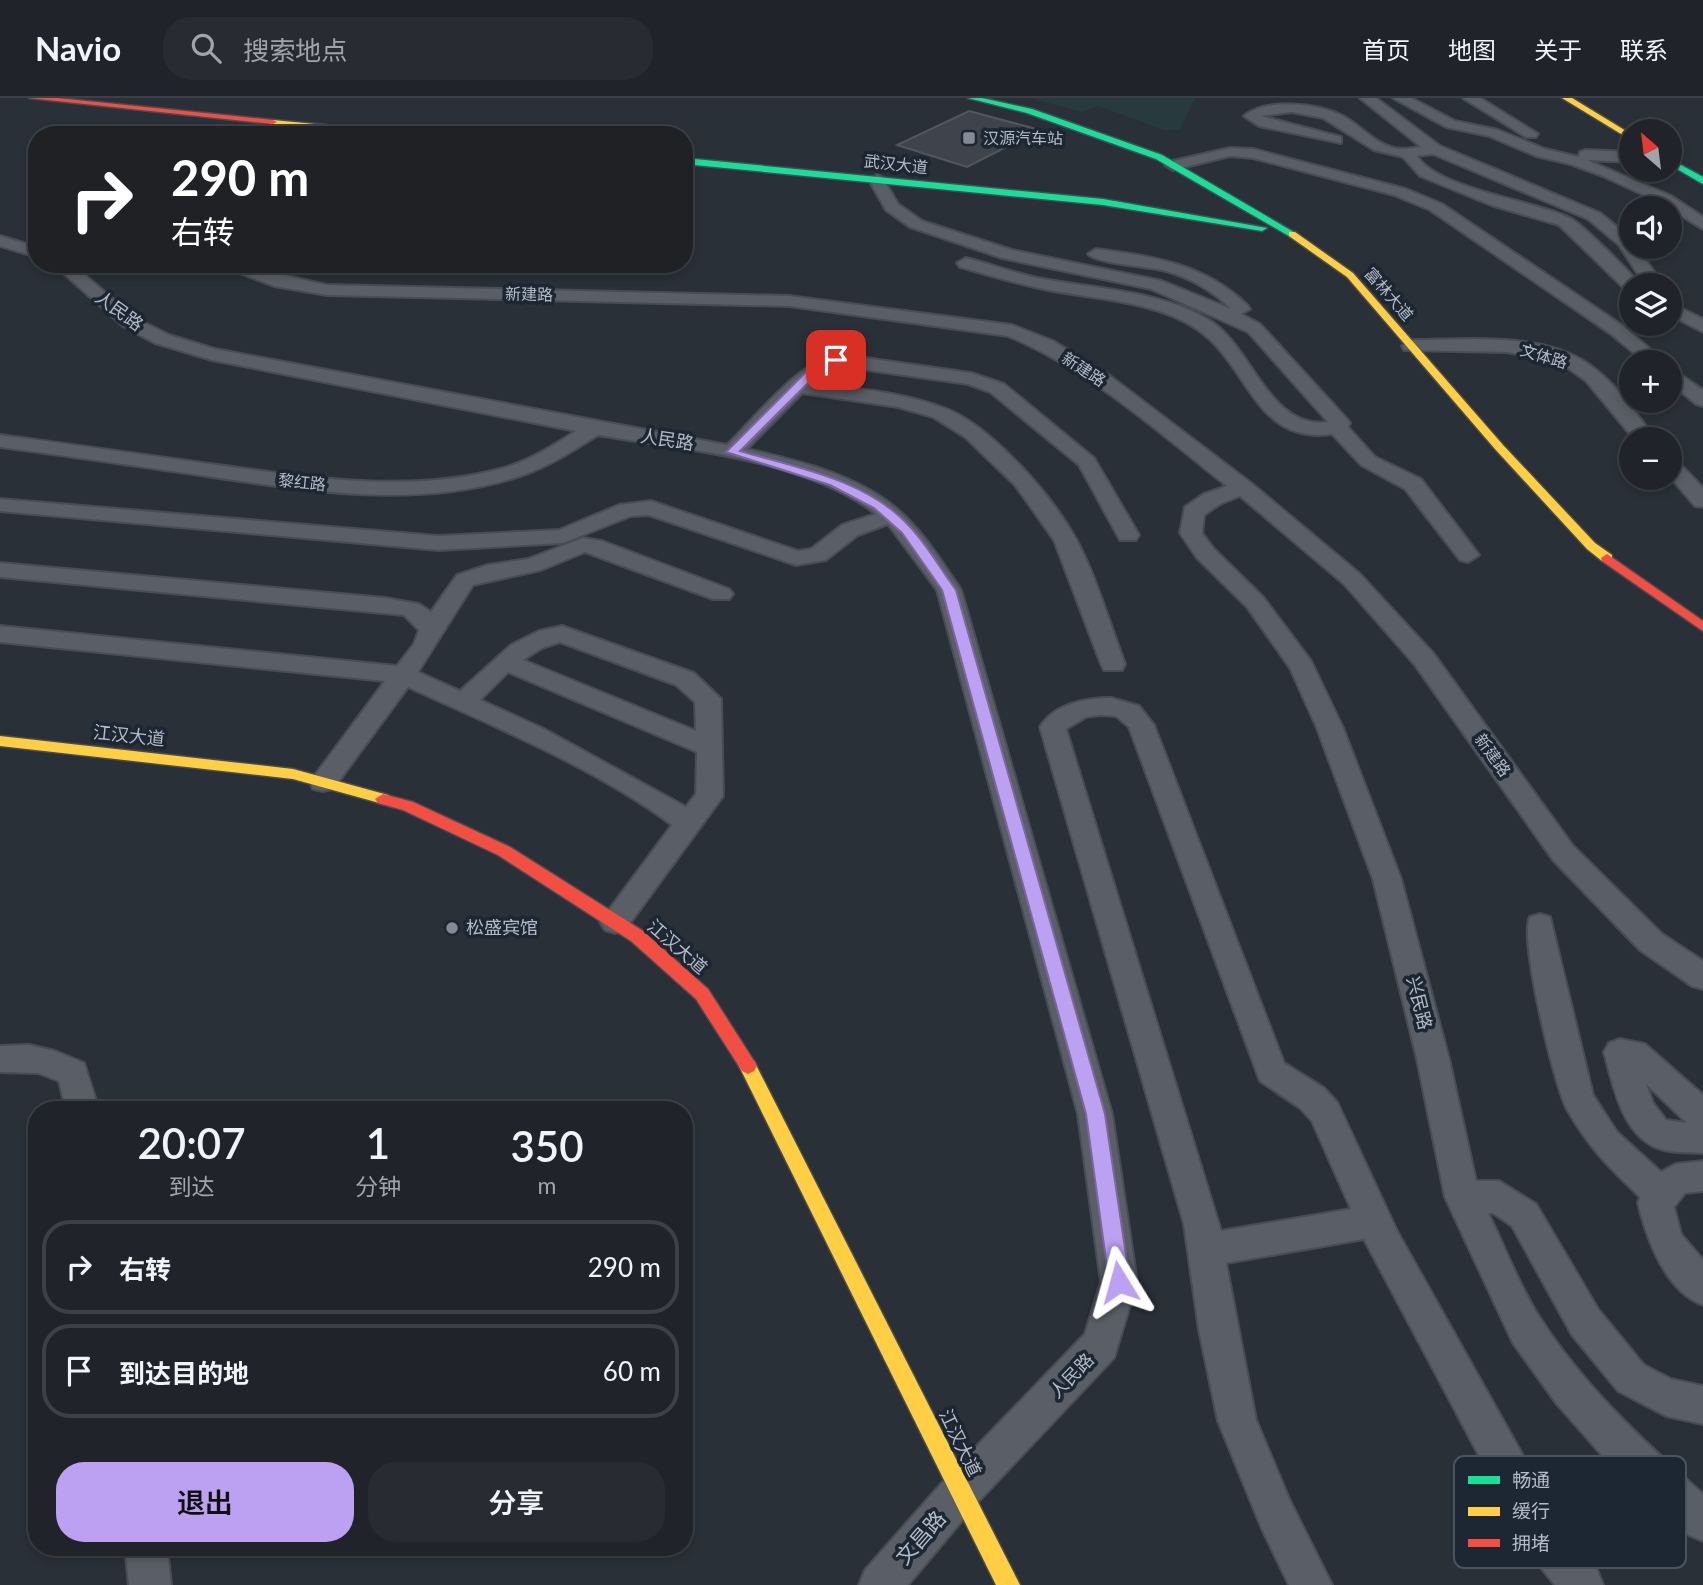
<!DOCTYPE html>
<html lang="zh">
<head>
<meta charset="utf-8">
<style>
	:root { --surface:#20242a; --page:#282c32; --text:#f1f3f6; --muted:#a2a4a8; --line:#3d4147; --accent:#bca0f2 }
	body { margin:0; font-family:Lato,"Noto Sans SC",sans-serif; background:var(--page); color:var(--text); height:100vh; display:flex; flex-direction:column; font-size:26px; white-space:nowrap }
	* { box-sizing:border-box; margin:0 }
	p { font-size:23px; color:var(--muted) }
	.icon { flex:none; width:38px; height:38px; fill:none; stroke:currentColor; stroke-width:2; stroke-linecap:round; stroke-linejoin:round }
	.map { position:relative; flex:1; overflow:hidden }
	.side { position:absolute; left:28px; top:1003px; width:665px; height:455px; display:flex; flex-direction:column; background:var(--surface); border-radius:28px; box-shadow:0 4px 10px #0003,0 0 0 2px var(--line) }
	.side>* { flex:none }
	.top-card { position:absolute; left:28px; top:28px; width:665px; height:147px; border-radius:28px; box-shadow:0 4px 10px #0003,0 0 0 2px var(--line); background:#202124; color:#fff; overflow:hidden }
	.needle { width:46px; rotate:332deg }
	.controls { position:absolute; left:1619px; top:21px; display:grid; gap:14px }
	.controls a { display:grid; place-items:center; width:63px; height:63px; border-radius:50%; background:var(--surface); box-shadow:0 4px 10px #0003,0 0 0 2px var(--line); font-size:35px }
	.pin { position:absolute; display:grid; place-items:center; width:60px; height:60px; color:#fff; margin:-30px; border-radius:14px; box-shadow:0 4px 10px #0006 }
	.me { position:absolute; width:77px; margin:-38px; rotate:352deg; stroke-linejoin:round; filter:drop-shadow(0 0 5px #0008) }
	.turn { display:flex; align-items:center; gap:24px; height:147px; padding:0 28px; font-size:32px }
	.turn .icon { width:91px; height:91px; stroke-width:2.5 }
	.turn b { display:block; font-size:49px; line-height:60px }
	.eta { display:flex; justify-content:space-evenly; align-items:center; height:119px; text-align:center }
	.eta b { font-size:42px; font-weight:600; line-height:49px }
	.action { display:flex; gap:14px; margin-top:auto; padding:14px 28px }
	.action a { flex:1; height:80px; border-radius:28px; background:var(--accent); color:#111; font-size:28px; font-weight:600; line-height:80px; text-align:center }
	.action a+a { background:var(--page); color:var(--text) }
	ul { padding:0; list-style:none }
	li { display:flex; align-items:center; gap:21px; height:94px; margin:0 14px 10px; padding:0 14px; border:4px solid var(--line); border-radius:28px }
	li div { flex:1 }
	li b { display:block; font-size:26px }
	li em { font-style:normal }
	header { display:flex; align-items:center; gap:42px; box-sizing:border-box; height:98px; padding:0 35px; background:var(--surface); border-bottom:2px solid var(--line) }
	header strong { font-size:33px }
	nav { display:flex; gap:38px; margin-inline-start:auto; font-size:24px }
	.search { width:490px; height:63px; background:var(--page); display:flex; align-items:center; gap:18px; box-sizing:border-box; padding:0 24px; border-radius:28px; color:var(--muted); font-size:26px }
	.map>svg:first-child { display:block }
</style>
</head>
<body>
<header>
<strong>Navio</strong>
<div class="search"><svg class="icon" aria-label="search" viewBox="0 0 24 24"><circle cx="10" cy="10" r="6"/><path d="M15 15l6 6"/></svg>搜索地点</div>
<nav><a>首页</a><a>地图</a><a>关于</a><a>联系</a></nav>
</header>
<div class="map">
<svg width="1703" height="1487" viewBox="0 0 1703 1487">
	<rect width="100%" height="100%" fill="#2a3038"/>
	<polygon fill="#273a3e" points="1031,0 1195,0 1180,31 1167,33 1098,8 1082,14"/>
	<polygon fill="#3f444c" stroke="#52575f" stroke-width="2" points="969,13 1040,32 967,69 897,47"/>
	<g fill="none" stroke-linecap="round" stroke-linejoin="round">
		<g stroke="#484c55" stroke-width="4">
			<g id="street">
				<path d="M1360,0H1376L1440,48L1600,115L1631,140V149H1637L1663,187H1645L1619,147L1588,121L1433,56L1417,58C1437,91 1536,103 1570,120C1583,127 1630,174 1640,187H1631V192L1625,191L1559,127L1491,107L1420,78L1403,59L1374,52L1323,20L1292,14L1261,18L1341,39V45L1259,28L1244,18C1265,0 1318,5 1343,18C1360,27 1374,45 1394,50C1403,52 1412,50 1421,49Z"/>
				<polygon points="1393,0 1411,0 1455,23 1498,32 1545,51 1579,59 1580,54 1585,52 1631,54 1631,64 1587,62 1671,98 1703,119 1703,131 1659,104 1603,78 1570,66 1536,58 1489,38 1446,29"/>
				<polygon points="1463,0 1480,0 1538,36 1536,39 1526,39"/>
				<polygon points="1230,50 1253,51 1406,91 1442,106 1623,228 1665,264 1645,264 1611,236 1430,112 1394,97 1253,60 1230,58 1173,72 1165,67 1168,64"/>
				<path d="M877,77L882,79L898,106L922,123L1012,152L1162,183L1231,211C1213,193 1191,180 1166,173C1149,168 1097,166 1088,156L1096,151C1152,158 1205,166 1247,207L1250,211L1241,216L1260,226L1347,321L1350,325L1348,329L1375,359L1421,381L1479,457L1468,464L1460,462L1405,391L1361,367L1332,336C1254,347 1249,266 1197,231C1156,203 1095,201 1048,192C1018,186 989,177 960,169L957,165L966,160C990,166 1014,175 1038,180C1093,191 1160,192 1209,222C1252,248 1269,332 1328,324L1248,234L1151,191L1002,160L910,129L886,112L869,82Z"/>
				<polygon points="0,138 37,149 37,159 0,148"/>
				<path d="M53,166H72L135,220L169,237L215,251L727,347C757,318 796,266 837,256L971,275L1004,286L1094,360L1139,437L1136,442H1120L1079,367L990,294L968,286L839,268L824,274L813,285C857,291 902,294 944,310C991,327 1052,398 1076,441C1096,478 1110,527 1125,566L1122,572H1104L1101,566L1054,442L1015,387L965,339L933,319L898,309L802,295L747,351C798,363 856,376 897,411C923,433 942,464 961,492L1112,1016L1137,1184L1114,1260L976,1406L908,1487H859L865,1472L948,1378L1085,1236L1101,1184L1078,1016L937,492L888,426L858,437L826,462L796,467L649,417L631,418L563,445L438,452L0,413V401L438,438L559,432L619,407L651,403L798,453L811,451L842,427L876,416C803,360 685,352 598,337C574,352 550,368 523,377C421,412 310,393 206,378C137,368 69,358 0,349V337C70,346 140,356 210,366C306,379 406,396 500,371C528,364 552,348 576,333L212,262L155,245L123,228Z"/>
				<path d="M216,166C253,166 290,180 327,187L789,198L1012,227L1053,243L1110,278L1251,385L1360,476L1433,555L1573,748L1662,836L1703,863V891L1692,888L1640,852L1553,762L1415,567L1344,486L1240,398L1220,406L1204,417L1202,435L1213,450L1263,499L1311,563L1343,630L1401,781L1449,961L1476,1083H1499L1536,1106L1598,1211L1644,1267L1671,1281L1703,1288V1326L1666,1318L1618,1293L1572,1237L1512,1128L1493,1115H1488C1505,1149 1519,1188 1540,1220C1584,1288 1643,1343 1703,1396V1443L1689,1437L1608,1364L1556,1305L1513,1245L1445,1099L1417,961L1373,781L1317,630L1290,570L1247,509L1197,460L1180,435L1185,409L1204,396L1227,388C1158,334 1090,272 1008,238L789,208L327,197L274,188Z"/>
				<polygon points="1670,205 1703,221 1703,234 1670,217"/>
				<path d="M1411,242C1466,242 1532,234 1582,262C1611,279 1636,314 1655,341H1634L1586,283L1568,270L1548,261L1506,254L1404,252L1402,248Z"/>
				<polygon points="1670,270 1703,292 1703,308 1696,306 1670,285"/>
				<polygon points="1670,361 1677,363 1703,390 1703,409 1695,408 1670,379"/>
				<path d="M583,440L602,443L729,491L733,496L729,501H713L585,454L541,472L473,487L418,574L460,593L511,547L539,533L562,528L694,575L721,601L723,698L625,832L615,835L605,832L600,824L672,727C594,669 495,629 408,589L333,691L323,693L313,691L310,684L385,583L0,544V528L397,568L414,546L419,532L404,517L0,479V465L385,500L419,506L431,514L457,477L488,467L528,461ZM560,544L676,587L695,604L696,633L523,562L542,550ZM508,574L697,654L696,696L686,709L542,630L480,602Z"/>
				<path d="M1111,600L1139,608L1154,627L1284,965L1324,990L1337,1004L1397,1133L1564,1431L1597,1472L1603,1487H1555L1534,1461L1364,1141L1226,1165L1256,1322L1290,1403L1332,1487H1289L1262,1431L1218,1323L1199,1232L1184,1126L1040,629C1054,606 1086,600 1111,600ZM1100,617L1116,618L1129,629L1260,983L1300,1010L1312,1023L1351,1111L1221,1133L1066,631L1086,619Z"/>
				<path d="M1540,816L1550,819L1593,997L1617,1034L1661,1074L1676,1066L1703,1063V1093L1685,1095L1674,1109L1681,1136L1703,1162V1207C1665,1193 1647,1141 1638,1105L1640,1099C1609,1069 1590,1051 1568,1013C1554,989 1519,839 1530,819Z"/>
				<path d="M1620,941L1645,946L1703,997V1055C1690,1054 1677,1055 1664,1052C1623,1042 1614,990 1604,954L1609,945ZM1646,986L1687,1025L1666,1022L1653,1005Z"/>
				<polygon points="29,947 55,953 84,965 99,1012 66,1012 59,983 38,975 0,974 0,948"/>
				<polygon points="125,1449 167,1449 171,1487 129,1487"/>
			</g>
		</g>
		<g stroke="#484c55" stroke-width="3">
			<g id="fast">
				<polygon points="968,0 982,0 1032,11 1162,57 1297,136 1289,138 1156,61 1027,15"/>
				<polygon points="684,60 1103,101 1267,130 1262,133 1103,107 684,66"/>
				<polygon points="1670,61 1703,79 1703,86 1670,67"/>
			</g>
		</g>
		<g stroke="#484c55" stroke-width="3">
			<g id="slow">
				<polygon points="1562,0 1572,0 1631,36 1631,42"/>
				<polygon points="273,22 409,35 413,37 381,37 270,26"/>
				<polygon points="1289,134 1295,134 1353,175 1503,347 1595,445 1612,457 1612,463 1602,463 1587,451 1495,351 1347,179 1289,138"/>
				<polygon points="0,638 293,671 388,697 391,701 383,706 293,681 0,648"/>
				<polygon points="748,960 754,963 1020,1487 996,1487 739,968 742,963"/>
			</g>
		</g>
		<g stroke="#484c55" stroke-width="3">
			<g id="jam">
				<polygon points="29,0 57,0 273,22 277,24 273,26"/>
				<polygon points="1607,456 1703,523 1703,533 1602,463 1601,460"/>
				<polygon points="383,696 413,704 510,749 643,833 708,891 754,963 757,968 754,973 748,976 742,973 696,901 631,843 498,757 403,712 378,705 375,701"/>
			</g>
		</g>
		<use href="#street" fill="#5a5e66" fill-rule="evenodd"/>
		<use href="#fast" fill="#16e098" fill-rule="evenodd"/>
		<use href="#slow" fill="#ffcf43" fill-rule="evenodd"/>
		<use href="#jam" fill="#f24e42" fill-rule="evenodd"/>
	</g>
	<path fill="#bca0f2" stroke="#7a689d" stroke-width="2" d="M833,260L842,262L821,272L740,353C798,370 869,382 911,430C928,448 941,472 956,492L1105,1016L1130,1184L1127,1191L1119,1194L1112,1191L1109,1184L1086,1016L942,492L902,435L874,410L830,387L726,354L813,267Z"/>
	<g fill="#848b96" stroke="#1d2633" stroke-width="2.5">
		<rect x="962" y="33" width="14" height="14" rx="3.5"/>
		<circle cx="452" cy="830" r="7"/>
	</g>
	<g text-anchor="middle" stroke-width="7" stroke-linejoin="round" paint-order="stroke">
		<g font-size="16" fill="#b4bcc9" stroke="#1d2633" text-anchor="start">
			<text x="983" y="46">汉源汽车站</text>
		</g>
		<g font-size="16" fill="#b4bcc9" stroke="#1d2633">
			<text transform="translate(896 66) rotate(6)" y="6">武汉大道</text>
			<text transform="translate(529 196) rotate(1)" y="6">新建路</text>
			<text transform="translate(1389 196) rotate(49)" y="6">富林大道</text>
			<text transform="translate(1544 258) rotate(17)" y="6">文体路</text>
			<text transform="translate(1084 271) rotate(33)" y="6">新建路</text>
			<text transform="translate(302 384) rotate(6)" y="6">黎红路</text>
			<text transform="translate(1493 657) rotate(54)" y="6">新建路</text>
		</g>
		<g font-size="18" fill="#b4bcc9" stroke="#1d2633">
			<text transform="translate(119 213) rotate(36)" y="6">人民路</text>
			<text transform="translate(667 342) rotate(9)" y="6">人民路</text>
			<text transform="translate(129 638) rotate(6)" y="6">江汉大道</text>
			<text transform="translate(677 849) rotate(41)" y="6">江汉大道</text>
			<text transform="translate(1419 905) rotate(76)" y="6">兴民路</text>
			<text transform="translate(1072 1278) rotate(-46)" y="6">人民路</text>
			<text transform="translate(960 1345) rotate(64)" y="6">江汉大道</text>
		</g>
		<g font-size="18" fill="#b4bcc9" stroke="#1d2633" text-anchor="start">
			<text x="466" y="836">松盛宾馆</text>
		</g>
		<g font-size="21" fill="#b4bcc9" stroke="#1d2633">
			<text transform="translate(921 1440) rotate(-49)" y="7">文昌路</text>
		</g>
	</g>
	<rect x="1454" y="1358" width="232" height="112" rx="10" fill="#1d2633" stroke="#4a5360" stroke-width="2"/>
	<rect x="1468" y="1378" width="32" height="8" fill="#16e098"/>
	<rect x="1468" y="1409" width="32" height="9" fill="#ffcf43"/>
	<rect x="1468" y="1441" width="32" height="8" fill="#f24e42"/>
	<g font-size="19" fill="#b4bcc9">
		<text x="1512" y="1389">畅通</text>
		<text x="1512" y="1420">缓行</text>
		<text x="1512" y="1452">拥堵</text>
	</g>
</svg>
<div class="controls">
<a><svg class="needle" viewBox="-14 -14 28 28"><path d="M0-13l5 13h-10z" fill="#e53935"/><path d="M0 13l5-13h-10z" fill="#a2a4a8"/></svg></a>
<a><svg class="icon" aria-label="sound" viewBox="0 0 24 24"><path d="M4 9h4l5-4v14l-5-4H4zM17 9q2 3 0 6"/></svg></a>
<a><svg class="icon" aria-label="layers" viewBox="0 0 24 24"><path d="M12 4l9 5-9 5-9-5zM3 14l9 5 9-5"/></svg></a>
<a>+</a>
<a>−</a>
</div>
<div class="pin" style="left:836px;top:262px;background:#d93025"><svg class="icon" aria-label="arrive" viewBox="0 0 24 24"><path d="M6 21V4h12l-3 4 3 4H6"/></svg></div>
<svg class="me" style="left:1119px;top:1184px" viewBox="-20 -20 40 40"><path d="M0-17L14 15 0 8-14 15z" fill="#bca0f2" stroke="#fff" stroke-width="4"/></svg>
<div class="top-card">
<div class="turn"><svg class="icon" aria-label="right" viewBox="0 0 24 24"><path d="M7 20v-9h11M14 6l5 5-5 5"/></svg><div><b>290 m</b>右转</div></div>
</div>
<section class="side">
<div class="eta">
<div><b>20:07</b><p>到达</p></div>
<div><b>1</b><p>分钟</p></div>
<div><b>350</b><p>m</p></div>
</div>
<ul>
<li><svg class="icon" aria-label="right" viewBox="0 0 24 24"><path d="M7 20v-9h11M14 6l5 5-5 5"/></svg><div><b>右转</b></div><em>290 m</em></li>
<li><svg class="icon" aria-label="arrive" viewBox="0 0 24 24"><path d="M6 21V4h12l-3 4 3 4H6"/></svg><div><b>到达目的地</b></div><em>60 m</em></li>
</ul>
<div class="action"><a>退出</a><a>分享</a></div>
</section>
</div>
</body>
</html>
